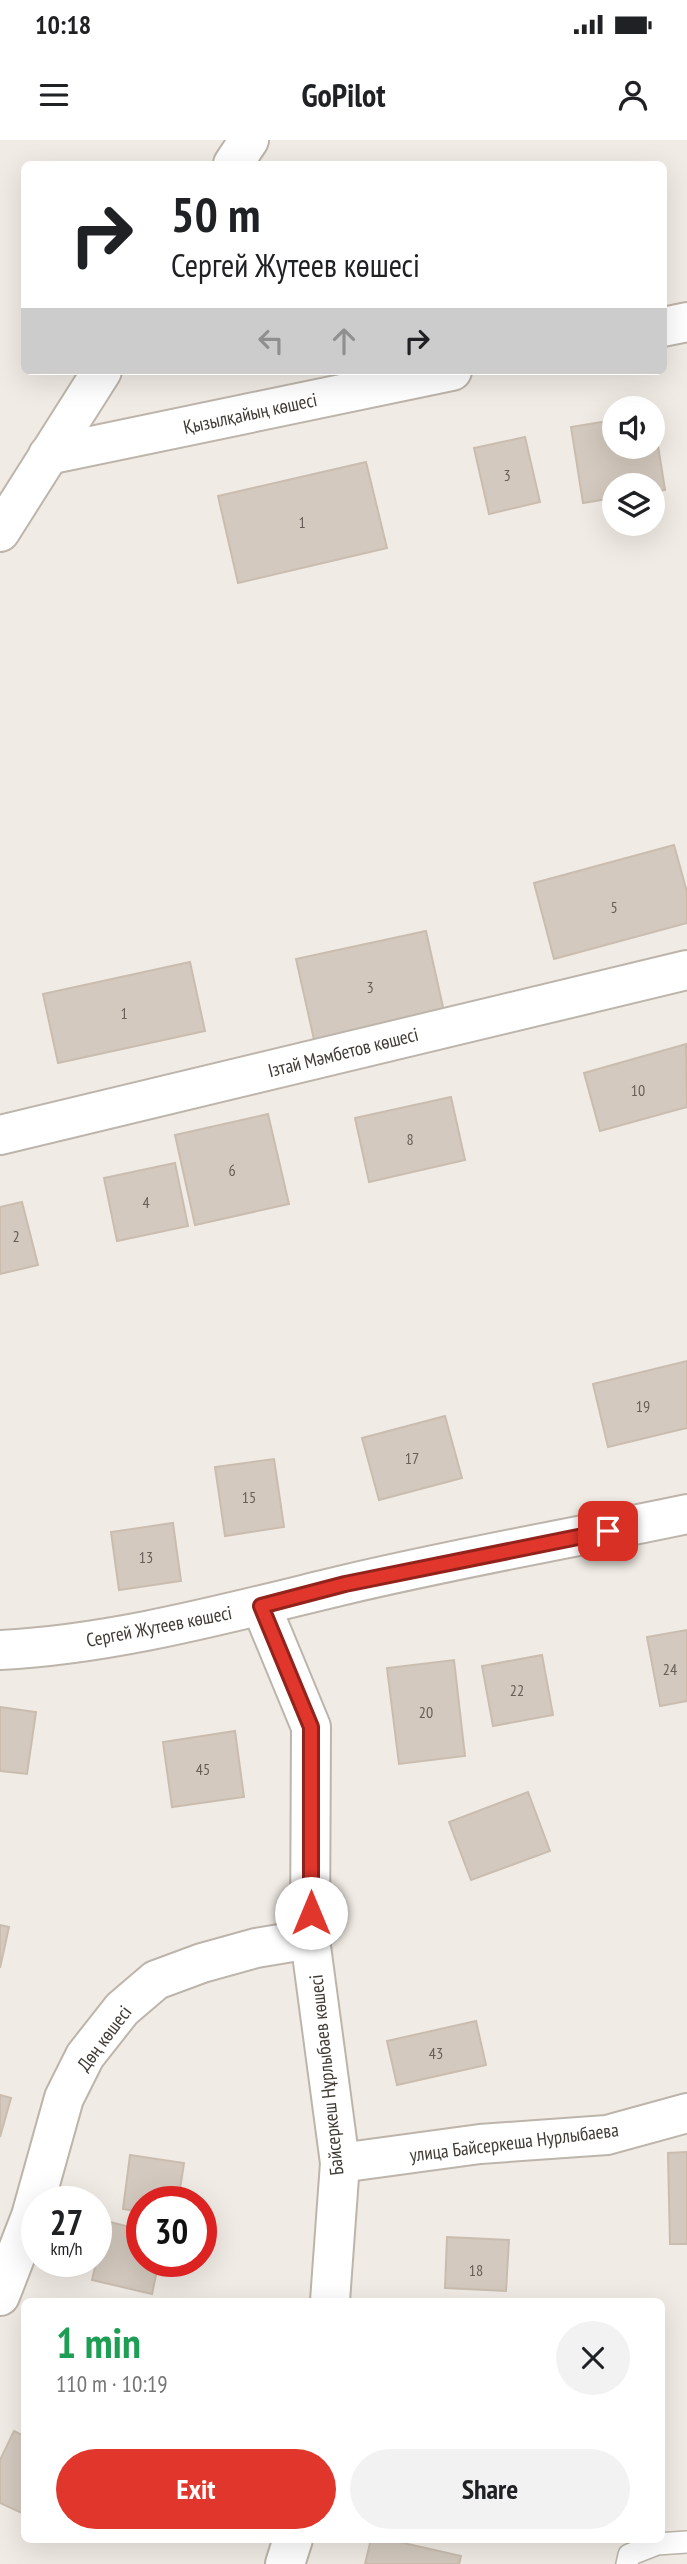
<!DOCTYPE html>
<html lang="en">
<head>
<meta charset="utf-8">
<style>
	:root { --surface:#fff; --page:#f2f2f2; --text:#202124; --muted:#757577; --accent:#e0362b }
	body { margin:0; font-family:"PT Sans Narrow",sans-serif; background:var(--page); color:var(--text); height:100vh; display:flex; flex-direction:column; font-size:26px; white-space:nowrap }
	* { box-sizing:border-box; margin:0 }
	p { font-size:23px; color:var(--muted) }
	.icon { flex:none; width:38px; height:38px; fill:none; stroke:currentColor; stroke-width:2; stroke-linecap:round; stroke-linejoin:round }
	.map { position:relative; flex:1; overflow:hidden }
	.panel { position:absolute; left:21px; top:2158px; width:644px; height:245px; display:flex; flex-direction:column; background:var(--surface); border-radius:10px; box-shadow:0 7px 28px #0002 }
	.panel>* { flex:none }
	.hud { position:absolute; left:21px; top:21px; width:646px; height:214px; border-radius:10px; box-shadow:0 7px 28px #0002; background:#fff; color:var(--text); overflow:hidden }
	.tools { position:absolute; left:602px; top:256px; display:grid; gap:14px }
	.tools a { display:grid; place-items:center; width:63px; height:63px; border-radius:50%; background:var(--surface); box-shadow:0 7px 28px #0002; font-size:35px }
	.speed { position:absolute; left:21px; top:2046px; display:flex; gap:14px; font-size:35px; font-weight:700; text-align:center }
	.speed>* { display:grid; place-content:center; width:91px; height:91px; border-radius:50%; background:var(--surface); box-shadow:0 7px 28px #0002; line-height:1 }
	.speed small { font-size:18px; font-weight:400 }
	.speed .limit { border:10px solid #d22; background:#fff; color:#111 }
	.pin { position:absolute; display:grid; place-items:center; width:60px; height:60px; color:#fff; margin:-30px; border-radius:14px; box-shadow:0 4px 10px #0006 }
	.me { position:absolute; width:77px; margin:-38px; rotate:0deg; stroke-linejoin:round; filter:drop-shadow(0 0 5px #0008) }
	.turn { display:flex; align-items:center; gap:24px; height:147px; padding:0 35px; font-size:32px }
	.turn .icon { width:91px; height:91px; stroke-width:2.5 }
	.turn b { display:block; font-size:49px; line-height:60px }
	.lanes { display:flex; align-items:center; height:66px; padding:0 35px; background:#0003; justify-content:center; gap:35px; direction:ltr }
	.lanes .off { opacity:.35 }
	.round { display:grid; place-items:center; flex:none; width:74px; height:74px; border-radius:37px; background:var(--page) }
	.summary { display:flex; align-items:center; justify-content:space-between; height:119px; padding:0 35px }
	h1 { font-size:42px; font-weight:700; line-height:52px; color:#1e9e55 }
	.primary-button { display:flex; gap:14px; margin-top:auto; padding:14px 35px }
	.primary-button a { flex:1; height:80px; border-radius:42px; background:var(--accent); color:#fff; font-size:28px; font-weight:700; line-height:80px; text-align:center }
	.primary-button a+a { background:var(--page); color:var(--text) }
	.status { display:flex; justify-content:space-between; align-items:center; height:49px; padding:0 35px; background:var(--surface); direction:ltr }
	.status svg { height:19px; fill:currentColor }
	header { display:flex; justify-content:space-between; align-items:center; height:91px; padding:0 35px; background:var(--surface); font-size:32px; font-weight:700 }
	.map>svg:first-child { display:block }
</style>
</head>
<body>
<div class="status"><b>10:18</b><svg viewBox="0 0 49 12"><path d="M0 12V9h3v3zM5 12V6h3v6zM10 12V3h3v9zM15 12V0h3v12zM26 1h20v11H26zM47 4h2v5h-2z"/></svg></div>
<header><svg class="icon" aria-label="menu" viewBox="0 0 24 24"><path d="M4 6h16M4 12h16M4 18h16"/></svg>GoPilot<svg class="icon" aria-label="person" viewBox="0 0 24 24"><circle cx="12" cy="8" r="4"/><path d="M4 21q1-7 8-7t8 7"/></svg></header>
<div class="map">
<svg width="687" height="2424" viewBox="0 0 687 2424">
	<rect width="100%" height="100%" fill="#f0ebe4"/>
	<g fill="#d3c9be" stroke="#cabdaf" stroke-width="2">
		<polygon points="653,274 665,350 653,352 653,345 614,345 614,358 583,363 571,287 614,280 614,306 653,306"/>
		<polygon points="525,297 540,362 489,374 474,308"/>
		<polygon points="366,322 387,408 238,443 218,356"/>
		<polygon points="674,705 687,752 687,783 554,819 534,743"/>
		<polygon points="426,791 445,876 315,904 296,819"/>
		<polygon points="190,822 205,891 58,923 43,854"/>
		<polygon points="686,904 687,967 600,991 584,933"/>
		<polygon points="451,957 465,1020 369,1042 355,978"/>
		<polygon points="268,974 289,1064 195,1085 175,995"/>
		<polygon points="175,1023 188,1086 117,1101 104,1038"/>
		<polygon points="22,1062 38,1125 0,1134 0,1067"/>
		<polygon points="687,1221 687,1288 608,1307 593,1244"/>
		<polygon points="445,1276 462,1338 379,1360 362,1298"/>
		<polygon points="274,1319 284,1387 225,1396 215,1327"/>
		<polygon points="173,1383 181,1441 119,1450 111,1392"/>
		<polygon points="687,1490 687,1561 660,1566 647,1497"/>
		<polygon points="542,1515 553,1575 493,1586 482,1526"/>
		<polygon points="454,1520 465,1616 399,1624 387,1528"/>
		<polygon points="0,1567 36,1572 27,1634 0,1631"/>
		<polygon points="235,1591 244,1657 172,1667 163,1602"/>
		<polygon points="528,1652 550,1711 471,1740 449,1682"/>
		<polygon points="0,1785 9,1787 0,1828"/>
		<polygon points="476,1881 486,1925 397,1945 387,1901"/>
		<polygon points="0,1955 11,1958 0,1997"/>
		<polygon points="687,2012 687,2104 670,2104 668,2013"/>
		<polygon points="130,2015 184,2023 178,2062 142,2062 142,2072 123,2069"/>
		<polygon points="106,2081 142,2090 142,2121 159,2121 152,2154 92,2140"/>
		<polygon points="447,2097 509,2100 506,2151 445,2148"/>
		<polygon points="14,2291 24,2296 24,2374 0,2363 0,2320"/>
		<polygon points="371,2399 386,2399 461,2416 459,2424 365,2424"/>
	</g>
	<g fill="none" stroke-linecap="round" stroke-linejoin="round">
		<g stroke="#bdb5ab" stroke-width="24">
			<polyline id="lane" points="627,2424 629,2415 657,2404 687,2402"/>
		</g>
		<g stroke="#bdb5ab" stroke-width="42">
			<g id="street">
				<polyline points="233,24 249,0"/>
				<polyline points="663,187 687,182"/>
				<polyline points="48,315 452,231"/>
				<polyline points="0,392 102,231"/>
				<polyline points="0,995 687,830"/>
				<polyline points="261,1466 311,1587 310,1799 340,2023 330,2161"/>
				<path d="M0,1510C116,1504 231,1472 344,1445C457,1418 573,1398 687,1374"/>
				<polyline points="340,2023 480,2004 607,1995 687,1973"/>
				<polyline points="0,2156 31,2076 64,1958 85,1916 122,1869 156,1840 202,1823 256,1808 310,1799"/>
				<polyline points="285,2424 293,2399"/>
			</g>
		</g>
		<use href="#lane" stroke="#fff" stroke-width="21"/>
		<use href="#street" stroke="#fff" stroke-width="38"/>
	</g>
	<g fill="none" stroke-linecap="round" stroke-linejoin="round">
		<g stroke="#92231c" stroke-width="18">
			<polyline id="route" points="311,1773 311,1587 261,1466 345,1444 608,1391"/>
		</g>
		<use href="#route" stroke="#e0362b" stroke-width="12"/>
	</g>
	<g text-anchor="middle" stroke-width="5" stroke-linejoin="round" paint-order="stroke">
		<g font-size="16" fill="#665e57">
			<text x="507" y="341">3</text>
			<text x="302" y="388">1</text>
			<text x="614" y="773">5</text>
			<text x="370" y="853">3</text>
			<text x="124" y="879">1</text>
			<text x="638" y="956">10</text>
			<text x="410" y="1005">8</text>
			<text x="232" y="1036">6</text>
			<text x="146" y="1068">4</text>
			<text x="16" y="1102">2</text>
			<text x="643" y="1272">19</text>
			<text x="412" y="1324">17</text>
			<text x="249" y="1363">15</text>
			<text x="146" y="1423">13</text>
			<text x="670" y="1535">24</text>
			<text x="517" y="1556">22</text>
			<text x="426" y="1578">20</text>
			<text x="203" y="1635">45</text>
			<text x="436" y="1919">43</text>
			<text x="476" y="2136">18</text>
		</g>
		<g font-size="19" fill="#413b35" stroke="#fff">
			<text transform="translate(250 273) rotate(-12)" y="7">Қызылқайың көшесі</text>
			<text transform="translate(343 912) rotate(-14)" y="7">Ізтай Мәмбетов көшесі</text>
			<text transform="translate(159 1486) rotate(-11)" y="7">Сергей Жутеев көшесі</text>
			<text transform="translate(104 1898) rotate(-53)" y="7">Дөң көшесі</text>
			<text transform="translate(326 1935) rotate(-96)" y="7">Байсеркеш Нұрлыбаев көшесі</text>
			<text transform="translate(514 2002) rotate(-7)" y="7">улица Байсеркеша Нурлыбаева</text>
		</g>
	</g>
</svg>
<div class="tools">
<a><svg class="icon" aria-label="sound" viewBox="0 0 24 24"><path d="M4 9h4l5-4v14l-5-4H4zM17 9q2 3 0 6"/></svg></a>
<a><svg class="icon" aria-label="layers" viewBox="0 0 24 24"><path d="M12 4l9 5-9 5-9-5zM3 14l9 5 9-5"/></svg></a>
</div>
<div class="speed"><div>27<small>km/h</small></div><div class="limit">30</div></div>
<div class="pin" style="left:608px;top:1391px;background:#d93025"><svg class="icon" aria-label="arrive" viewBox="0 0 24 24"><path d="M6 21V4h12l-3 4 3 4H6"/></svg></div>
<svg class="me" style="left:311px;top:1773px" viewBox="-20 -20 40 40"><circle r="19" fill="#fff"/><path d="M0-13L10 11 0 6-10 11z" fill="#e0362b"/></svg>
<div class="hud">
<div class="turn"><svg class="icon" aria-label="right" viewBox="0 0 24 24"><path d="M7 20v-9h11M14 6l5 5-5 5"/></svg><div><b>50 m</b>Сергей Жутеев көшесі</div></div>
<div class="lanes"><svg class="icon off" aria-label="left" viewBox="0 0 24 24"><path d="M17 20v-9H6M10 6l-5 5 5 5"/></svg><svg class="icon off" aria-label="ahead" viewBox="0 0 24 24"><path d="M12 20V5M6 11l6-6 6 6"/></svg><svg class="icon" aria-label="right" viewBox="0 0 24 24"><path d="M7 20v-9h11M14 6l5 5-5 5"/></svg></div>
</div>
<section class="panel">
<div class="summary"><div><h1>1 min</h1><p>110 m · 10:19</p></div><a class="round"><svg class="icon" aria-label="close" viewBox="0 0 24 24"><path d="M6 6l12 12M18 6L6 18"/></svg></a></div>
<div class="primary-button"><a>Exit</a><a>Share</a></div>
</section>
</div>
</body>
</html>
